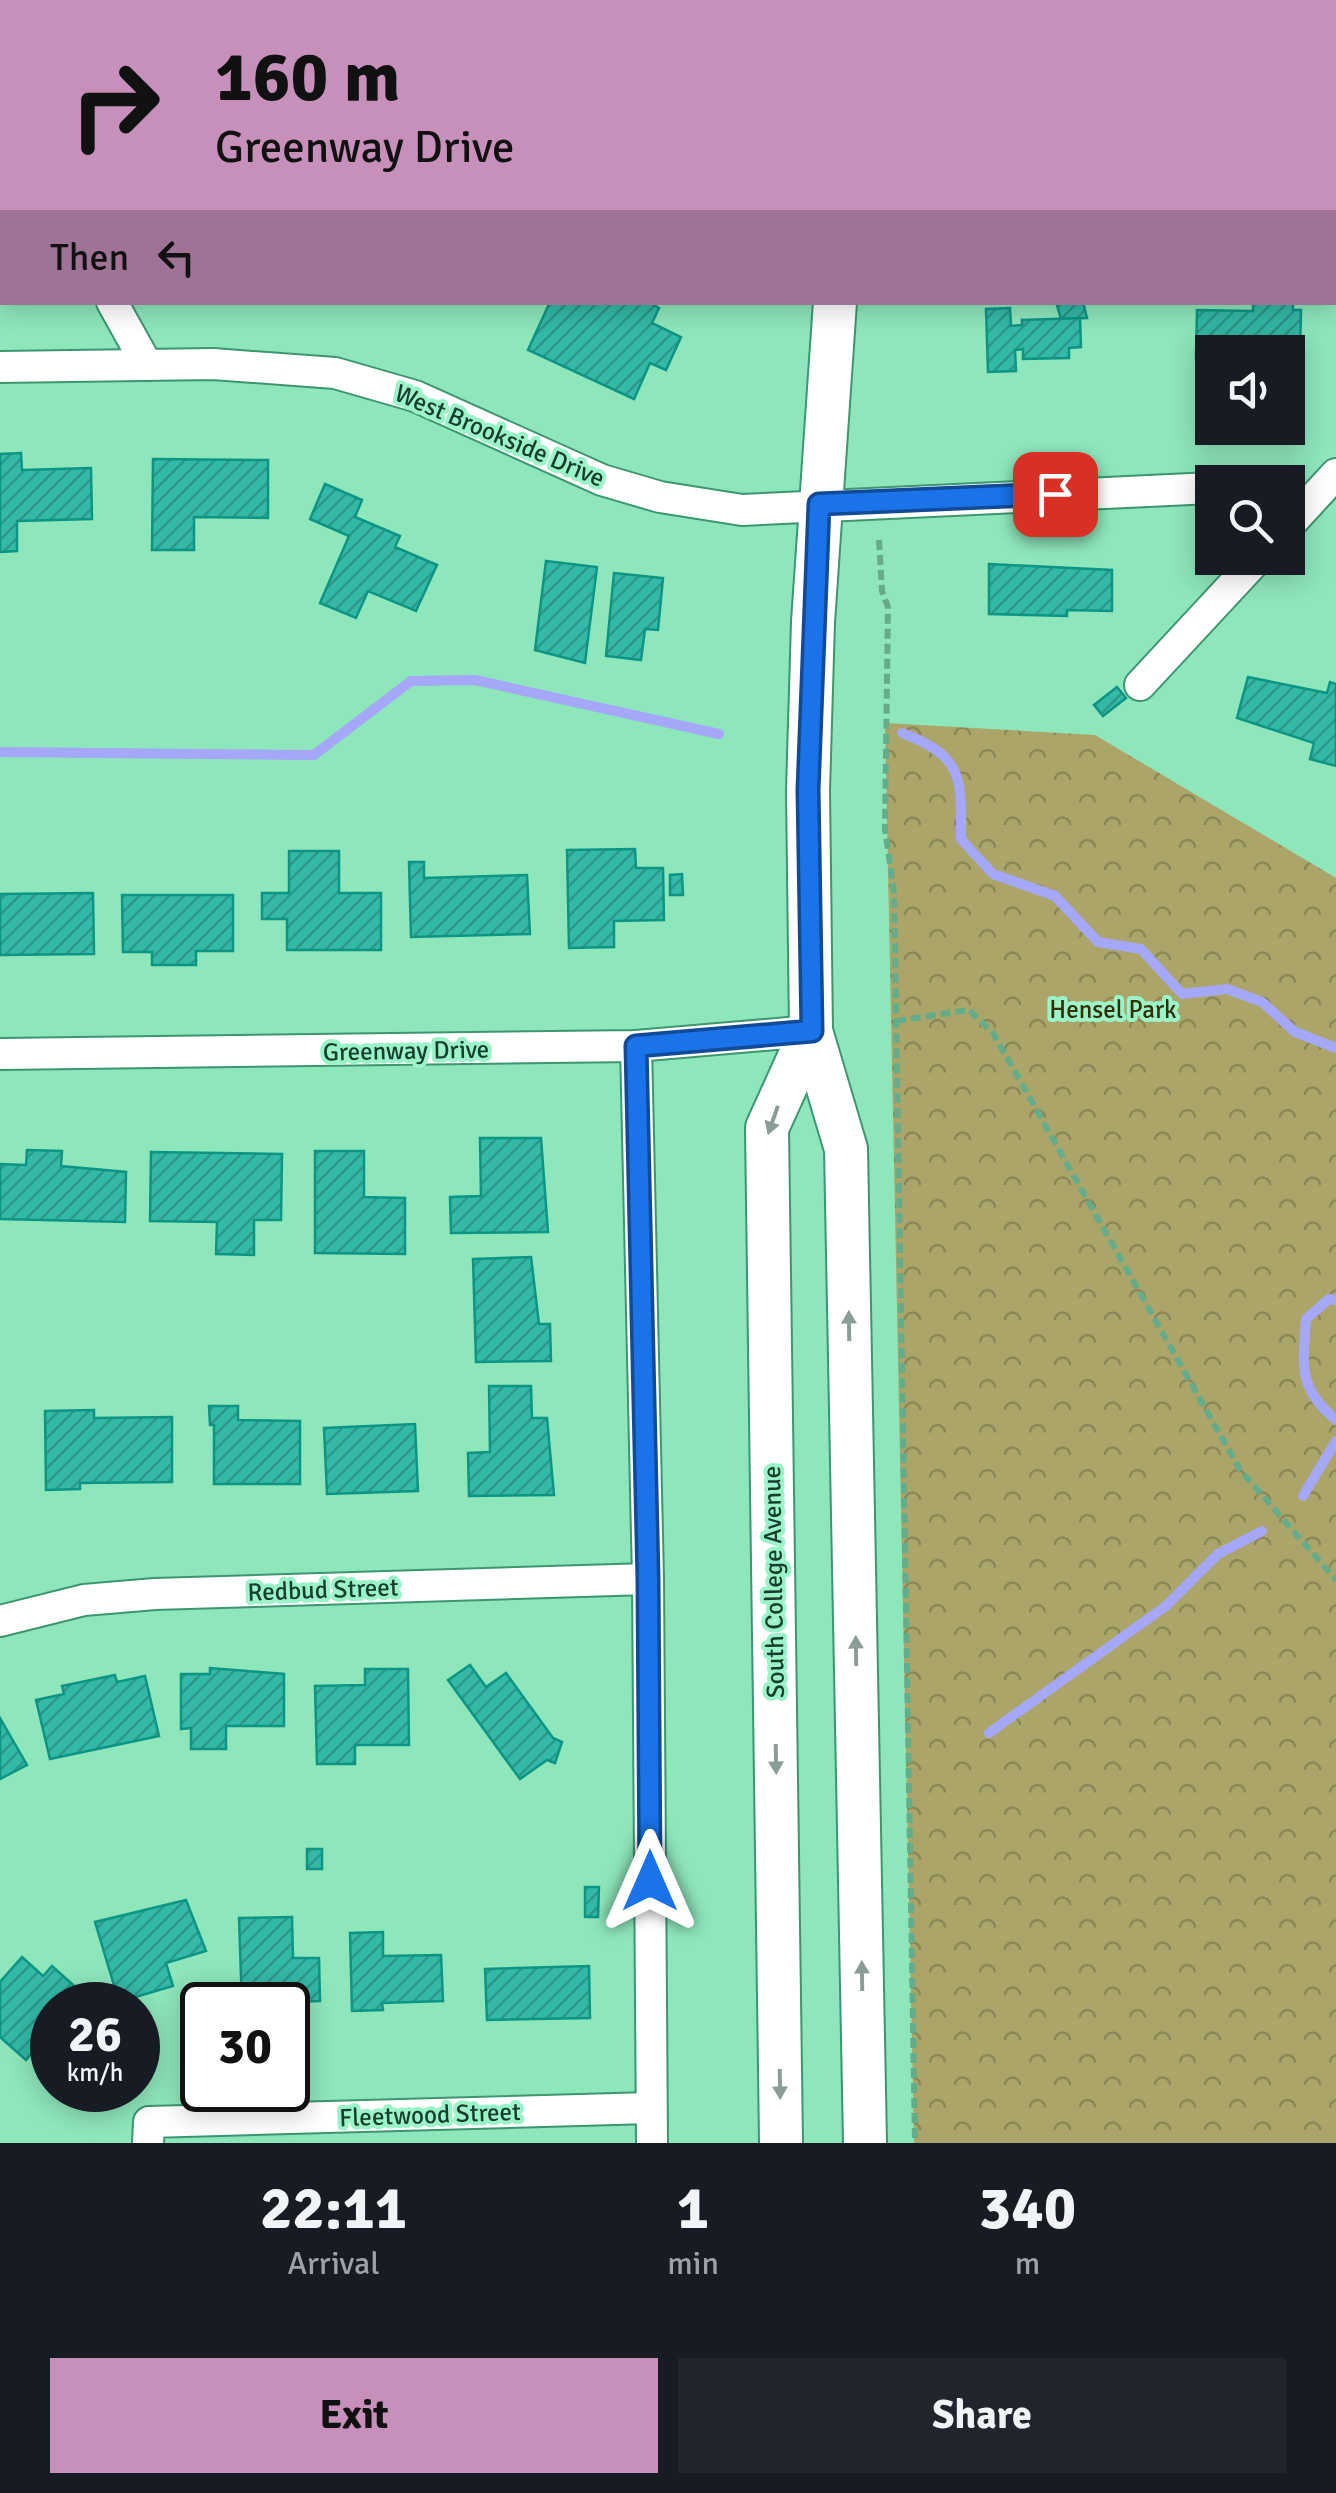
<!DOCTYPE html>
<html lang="en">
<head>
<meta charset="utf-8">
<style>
	:root { --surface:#171b24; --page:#20242c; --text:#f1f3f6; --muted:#9ea1a6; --accent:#c790bb }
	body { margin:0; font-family:Signika,sans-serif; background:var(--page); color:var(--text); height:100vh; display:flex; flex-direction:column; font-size:38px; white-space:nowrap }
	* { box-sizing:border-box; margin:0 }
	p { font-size:32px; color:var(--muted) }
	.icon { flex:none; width:55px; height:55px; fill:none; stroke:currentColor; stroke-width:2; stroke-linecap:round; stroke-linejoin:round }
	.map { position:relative; height:2143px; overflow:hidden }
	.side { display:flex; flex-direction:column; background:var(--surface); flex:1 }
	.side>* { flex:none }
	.hud { position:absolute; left:0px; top:0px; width:1338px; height:305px; box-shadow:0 5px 25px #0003; background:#c790bb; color:#111; overflow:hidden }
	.tools { position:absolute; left:1195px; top:335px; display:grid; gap:20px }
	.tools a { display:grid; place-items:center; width:110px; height:110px; border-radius:0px; background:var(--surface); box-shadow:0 5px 25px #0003; font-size:50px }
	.speed { position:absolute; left:30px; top:1982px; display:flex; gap:20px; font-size:50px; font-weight:700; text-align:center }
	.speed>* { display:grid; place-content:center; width:130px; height:130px; border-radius:50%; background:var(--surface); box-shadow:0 5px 25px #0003; line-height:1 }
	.speed small { font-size:25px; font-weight:400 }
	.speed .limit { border:5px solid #111; border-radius:15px; background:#fff; color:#111 }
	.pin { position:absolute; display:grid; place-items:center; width:85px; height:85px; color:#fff; margin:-42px; border-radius:20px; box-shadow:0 5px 15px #0006 }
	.me { position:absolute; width:110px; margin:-55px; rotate:0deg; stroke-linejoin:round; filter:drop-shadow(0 0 8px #0008) }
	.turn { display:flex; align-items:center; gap:35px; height:210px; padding:0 50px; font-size:45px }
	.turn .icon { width:130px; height:130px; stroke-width:2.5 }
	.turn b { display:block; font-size:70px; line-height:85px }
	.then { display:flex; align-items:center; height:95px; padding:0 50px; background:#0003; gap:20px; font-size:38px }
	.eta { display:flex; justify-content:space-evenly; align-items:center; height:170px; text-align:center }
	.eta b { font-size:60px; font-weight:700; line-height:70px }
	.button { display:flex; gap:20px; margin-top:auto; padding:20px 50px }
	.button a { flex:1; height:115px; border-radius:0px; background:var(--accent); color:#111; font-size:40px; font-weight:700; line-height:115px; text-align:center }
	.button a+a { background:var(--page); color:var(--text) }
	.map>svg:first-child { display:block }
</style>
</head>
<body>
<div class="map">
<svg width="1336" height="2143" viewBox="0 0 1336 2143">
	<defs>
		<pattern id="park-crowns" width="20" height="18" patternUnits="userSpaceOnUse" patternTransform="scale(2.5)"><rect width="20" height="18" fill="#aca56a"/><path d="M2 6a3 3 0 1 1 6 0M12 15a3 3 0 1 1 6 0" fill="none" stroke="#8b8857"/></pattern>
		<pattern id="building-hatch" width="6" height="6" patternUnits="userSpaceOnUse" patternTransform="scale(2.5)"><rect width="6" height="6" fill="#34b9a7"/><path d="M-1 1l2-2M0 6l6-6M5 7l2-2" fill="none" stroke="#2b9888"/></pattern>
	</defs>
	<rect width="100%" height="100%" fill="#8ee6bb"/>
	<polygon fill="url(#park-crowns)" points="885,723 1095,735 1336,878 1336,2143 914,2143"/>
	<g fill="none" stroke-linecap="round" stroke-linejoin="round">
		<g stroke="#a5a7f8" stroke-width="10">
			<path d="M902,733C965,757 961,779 961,839L993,874L1055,896L1098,942L1141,949L1182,994L1227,989L1262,1002L1295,1032L1336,1048"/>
			<polyline points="0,752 314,755 411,681 475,680 719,734"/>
			<path d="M1336,1300L1329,1299L1306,1319C1303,1366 1297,1387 1336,1420"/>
			<polyline points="1303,1496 1336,1441"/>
			<polyline points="989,1733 1166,1606 1218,1554 1262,1531"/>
		</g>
	</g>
	<g fill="url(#building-hatch)" stroke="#0c9585" stroke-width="2.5">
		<polygon points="550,302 649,302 659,308 652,323 681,337 666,370 650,363 634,399 528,350"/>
		<polygon points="1056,302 1083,302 1087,318 1061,319"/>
		<polygon points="1253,302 1293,302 1293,310 1301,310 1300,354 1212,352 1212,358 1196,357 1197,310 1253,311"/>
		<polygon points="1010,308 1011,326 1022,325 1022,320 1080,318 1081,347 1069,348 1069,358 1023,359 1023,349 1015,350 1016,371 988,372 986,309"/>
		<polygon points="21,453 22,470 91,468 92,519 17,521 17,551 0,552 0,454"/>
		<polygon points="153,459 268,460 268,518 194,517 194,550 152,550"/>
		<polygon points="325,484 362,500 355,517 400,536 395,547 437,565 416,611 368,591 356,618 320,603 349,536 310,519"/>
		<polygon points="546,561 597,567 585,663 535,650"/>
		<polygon points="989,564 1112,570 1112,611 1067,610 1067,616 989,614"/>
		<polygon points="614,573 663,578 658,630 645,629 641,660 606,656"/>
		<polygon points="1248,677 1327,693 1330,682 1336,684 1336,766 1310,759 1314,743 1237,718"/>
		<polygon points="1117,687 1126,698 1103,716 1094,705"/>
		<polygon points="635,849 636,868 663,868 664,920 614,921 614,947 569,948 567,850"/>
		<polygon points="289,851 339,851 339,893 381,893 381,950 287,950 287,919 262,919 262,893 289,893"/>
		<polygon points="409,862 424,862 424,878 527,875 530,934 411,937"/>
		<polygon points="682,874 683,895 670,895 670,875"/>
		<polygon points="93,893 94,954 0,955 0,894"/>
		<polygon points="122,895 233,895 233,951 196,951 196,965 152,965 152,952 123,952"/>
		<polygon points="480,1138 541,1138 548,1232 451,1233 450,1197 481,1196"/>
		<polygon points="27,1150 62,1151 61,1166 126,1172 125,1222 0,1219 0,1164 26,1165"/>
		<polygon points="315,1151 364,1151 364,1197 405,1198 405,1254 315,1253"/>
		<polygon points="151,1152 282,1154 281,1220 254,1220 254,1255 216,1254 217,1222 150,1221"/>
		<polygon points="531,1257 539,1324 550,1324 551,1361 476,1362 473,1259"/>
		<polygon points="489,1386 531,1386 532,1418 547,1418 554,1495 469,1496 468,1453 490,1452"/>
		<polygon points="209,1406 238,1406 238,1420 300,1421 300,1484 214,1484 214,1425 210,1425"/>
		<polygon points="94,1410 94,1418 172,1417 172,1482 80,1483 80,1489 46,1490 45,1411"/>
		<polygon points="415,1424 418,1491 327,1494 324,1428"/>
		<polygon points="470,1665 486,1687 506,1673 553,1738 562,1742 555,1763 547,1760 520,1779 448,1680"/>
		<polygon points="210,1668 284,1674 284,1726 226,1726 226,1749 191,1749 191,1728 181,1729 181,1674 210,1674"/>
		<polygon points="365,1669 408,1669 409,1745 355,1745 355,1764 317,1764 315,1686 365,1685"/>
		<polygon points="115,1675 117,1682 145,1676 159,1736 50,1759 36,1700 64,1694 62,1686"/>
		<polygon points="0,1718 27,1765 0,1779"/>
		<rect x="307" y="1849" width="15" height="20"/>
		<polygon points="585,1887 599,1887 598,1917 585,1917"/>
		<polygon points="186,1900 206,1951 166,1963 173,1986 119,2002 95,1922"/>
		<polygon points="292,1917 293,1958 319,1958 320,2001 293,2002 293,2012 288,2012 288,2005 242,2005 239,1918"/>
		<polygon points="383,1932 383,1956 441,1955 443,2001 382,2003 383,2010 352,2011 350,1933"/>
		<polygon points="22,1957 43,1976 52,1966 79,1990 65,2005 52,2005 52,2019 38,2035 44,2040 26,2060 0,2037 0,1982"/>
		<polygon points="589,1966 590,2018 487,2020 485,1969"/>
	</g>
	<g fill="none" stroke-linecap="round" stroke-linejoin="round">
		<g stroke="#3c966f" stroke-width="34">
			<g id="street">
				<polyline points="1335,4 1336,4"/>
				<polyline points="0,169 2,172"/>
				<polyline points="112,302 147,365"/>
				<polyline points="0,367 213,364 335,373 415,396 602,480 660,497 742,510 1212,488"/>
				<polyline points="1288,526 1336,474"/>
				<polyline points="1140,685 1258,558"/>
				<polyline points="636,1046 648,1579 652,2143"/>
				<polyline points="0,1054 636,1046 811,1031"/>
				<polyline points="0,1621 84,1600 155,1594 648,1579"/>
				<polyline points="148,2143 149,2122 651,2108"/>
			</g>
		</g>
		<g stroke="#3c966f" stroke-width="46">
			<g id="secondary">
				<polyline points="857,2 857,0"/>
				<polyline points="835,302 813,622 808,790 811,1031 846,1149 865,2143"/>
				<polyline points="781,2143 767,1128 811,1031"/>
			</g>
		</g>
		<g stroke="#65ac8a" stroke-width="6" stroke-dasharray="10 5" stroke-linecap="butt">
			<polyline points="879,540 882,591 888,607 885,829 894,892 915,2143"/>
			<polyline points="896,1021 969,1010 993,1033 1240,1470 1336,1580"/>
		</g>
		<use href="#street" stroke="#fff" stroke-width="30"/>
		<use href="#secondary" stroke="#fff" stroke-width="42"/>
	</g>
	<defs><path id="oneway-solid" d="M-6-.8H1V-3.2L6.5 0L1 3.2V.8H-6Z" transform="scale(2.5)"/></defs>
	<g fill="#8b9e96">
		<use href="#oneway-solid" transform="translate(773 1120) rotate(109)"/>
		<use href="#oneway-solid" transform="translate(849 1326) rotate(-91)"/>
		<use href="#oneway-solid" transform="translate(856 1651) rotate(-91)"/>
		<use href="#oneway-solid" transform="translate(776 1759) rotate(89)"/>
		<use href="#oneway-solid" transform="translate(862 1976) rotate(-91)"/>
		<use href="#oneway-solid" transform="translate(780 2084) rotate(89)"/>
	</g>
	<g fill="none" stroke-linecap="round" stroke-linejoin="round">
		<g stroke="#114b97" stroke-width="25">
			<polyline id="route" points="650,1881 648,1579 636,1046 812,1031 808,790 819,504 1055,494"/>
		</g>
		<use href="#route" stroke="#1a73e8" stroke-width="18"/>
	</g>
	<g text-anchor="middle" stroke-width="8" stroke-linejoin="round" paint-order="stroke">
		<g font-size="25" fill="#173d2c" stroke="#9bf4c8">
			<text transform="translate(500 435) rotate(23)" y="9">West Brookside Drive</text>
			<text transform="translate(406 1050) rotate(-1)" y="9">Greenway Drive</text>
			<text transform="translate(773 1582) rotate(-91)" y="9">South College Avenue</text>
			<text transform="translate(323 1589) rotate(-2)" y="9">Redbud Street</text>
			<text transform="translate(430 2114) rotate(-2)" y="9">Fleetwood Street</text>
		</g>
		<g font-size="25" fill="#342e05" stroke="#9bf4c8">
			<text x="1113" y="1018">Hensel Park</text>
		</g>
	</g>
</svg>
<div class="tools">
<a><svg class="icon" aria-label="sound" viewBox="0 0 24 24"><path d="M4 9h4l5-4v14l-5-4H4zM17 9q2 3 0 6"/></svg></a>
<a><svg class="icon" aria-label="search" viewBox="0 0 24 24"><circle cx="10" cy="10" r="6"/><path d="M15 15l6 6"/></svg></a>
</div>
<div class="speed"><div>26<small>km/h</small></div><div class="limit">30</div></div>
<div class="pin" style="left:1055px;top:494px;background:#d93025"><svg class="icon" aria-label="arrive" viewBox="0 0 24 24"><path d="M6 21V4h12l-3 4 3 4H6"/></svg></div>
<svg class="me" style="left:650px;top:1881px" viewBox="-20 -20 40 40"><path d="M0-17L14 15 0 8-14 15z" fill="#1a73e8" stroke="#fff" stroke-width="4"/></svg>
<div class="hud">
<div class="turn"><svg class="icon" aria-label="right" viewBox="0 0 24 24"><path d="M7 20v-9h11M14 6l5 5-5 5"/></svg><div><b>160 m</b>Greenway Drive</div></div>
<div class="then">Then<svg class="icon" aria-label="left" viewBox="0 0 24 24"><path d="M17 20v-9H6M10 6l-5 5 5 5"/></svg></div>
</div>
</div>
<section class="side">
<div class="eta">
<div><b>22:11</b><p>Arrival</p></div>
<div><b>1</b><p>min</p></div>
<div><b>340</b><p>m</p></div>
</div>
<div class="button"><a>Exit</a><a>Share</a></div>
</section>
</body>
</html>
